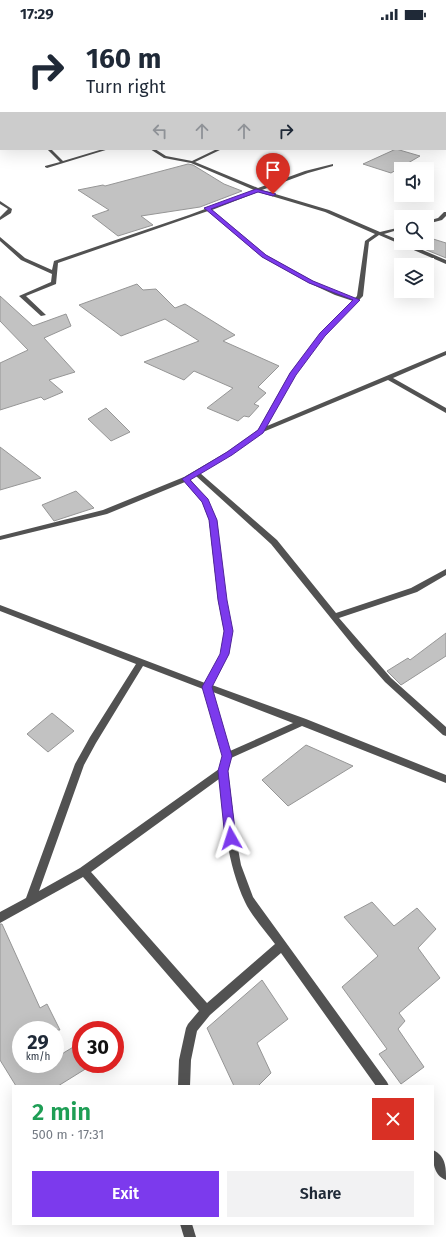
<!DOCTYPE html>
<html lang="en">
<head>
<meta charset="utf-8">
<style>
	:root { --surface:#fff; --page:#f2f2f3; --text:#1f2937; --muted:#747a83; --accent:#7c3aed }
	body { margin:0; font-family:"Fira Sans",sans-serif; background:var(--page); color:var(--text); height:100vh; display:flex; flex-direction:column; font-size:15px; white-space:nowrap }
	* { box-sizing:border-box; margin:0 }
	p { font-size:13px; color:var(--muted) }
	.icon { flex:none; width:22px; height:22px; fill:none; stroke:currentColor; stroke-width:2; stroke-linecap:round; stroke-linejoin:round }
	.map { position:relative; flex:1; overflow:hidden }
	.side { position:absolute; left:12px; top:1057px; width:422px; height:140px; display:flex; flex-direction:column; background:var(--surface); border-radius:0px; box-shadow:0 4px 16px #0002 }
	.side>* { flex:none }
	.hud { position:absolute; left:0px; top:0px; width:446px; height:122px; box-shadow:0 4px 16px #0002; background:#fff; color:var(--text); overflow:hidden }
	.buttons { position:absolute; left:394px; top:134px; display:grid; gap:8px }
	.buttons a { display:grid; place-items:center; width:40px; height:40px; border-radius:0px; background:var(--surface); box-shadow:0 4px 16px #0002; font-size:20px }
	.speed { position:absolute; left:12px; top:993px; display:flex; gap:8px; font-size:20px; font-weight:700; text-align:center }
	.speed>* { display:grid; place-content:center; width:52px; height:52px; border-radius:50%; background:var(--surface); box-shadow:0 4px 16px #0002; line-height:1 }
	.speed small { font-size:10px; font-weight:400 }
	.speed .limit { border:6px solid #d22; background:#fff; color:#111 }
	.pin { position:absolute; display:grid; place-items:center; width:34px; height:34px; color:#fff; margin:-41px -17px; border-radius:50% 50% 50% 0; rotate:-45deg; box-shadow:0 0 4px #0007 }
	.pin .icon { rotate:45deg }
	.me { position:absolute; width:44px; margin:-22px; rotate:354deg; stroke-linejoin:round; filter:drop-shadow(0 0 3px #0008) }
	.turn { display:flex; align-items:center; gap:14px; height:84px; padding:0 20px; font-size:18px }
	.turn .icon { width:52px; height:52px; stroke-width:2.5 }
	.turn b { display:block; font-size:28px; line-height:34px }
	.lanes { display:flex; align-items:center; height:38px; padding:0 20px; background:#0003; justify-content:center; gap:20px; direction:ltr }
	.lanes .off { opacity:.35 }
	.round { display:grid; place-items:center; flex:none; width:42px; height:42px; border-radius:0px; background:var(--page) }
	.head { display:flex; align-items:center; justify-content:space-between; height:68px; padding:0 20px }
	h1 { font-size:24px; font-weight:600; line-height:30px; color:#1e9e55 }
	.button { display:flex; gap:8px; margin-top:auto; padding:8px 20px }
	.button a { flex:1; height:46px; border-radius:0px; background:var(--accent); color:#fff; font-size:16px; font-weight:600; line-height:46px; text-align:center }
	.button a+a { background:var(--page); color:var(--text) }
	.status { display:flex; justify-content:space-between; align-items:center; height:28px; padding:0 20px; background:var(--surface); direction:ltr }
	.status svg { height:11px; fill:currentColor }
	.map>svg:first-child { display:block }
</style>
</head>
<body>
<div class="status"><b>17:29</b><svg viewBox="0 0 49 12"><path d="M0 12V9h3v3zM5 12V6h3v6zM10 12V3h3v9zM15 12V0h3v12zM26 1h20v11H26zM47 4h2v5h-2z"/></svg></div>
<div class="map">
<svg width="446" height="1209" viewBox="0 0 446 1209">
	<rect width="100%" height="100%" fill="#fff"/>
	<g fill="#c2c2c2" stroke="#969696">
		<polygon points="396,121 420,128 391,145 363,136"/>
		<polygon points="188,136 193,137 224,156 242,163 200,179 141,188 153,197 118,208 92,188 109,182 78,162 103,157 105,158"/>
		<polygon points="430,210 446,215 446,230 417,218 422,215 427,215 427,212"/>
		<polygon points="137,256 143,262 156,261 175,280 185,276 235,307 223,313 279,338 258,359 266,365 254,376 259,378 249,389 244,388 238,393 207,380 233,360 194,343 184,352 144,334 199,313 165,291 121,308 79,277"/>
		<polygon points="0,268 33,298 66,286 71,298 44,310 75,344 49,352 63,364 44,372 41,369 0,382 0,335 28,322 0,293"/>
		<polygon points="106,380 130,404 111,413 88,391"/>
		<polygon points="0,419 41,450 0,462"/>
		<polygon points="76,463 94,480 54,493 42,477"/>
		<polygon points="446,605 446,628 401,657 387,643 408,630 410,632"/>
		<polygon points="52,685 74,703 48,724 27,706"/>
		<polygon points="306,717 353,738 288,778 262,752"/>
		<polygon points="372,874 394,898 417,880 436,901 418,920 440,950 399,985 405,993 398,1001 424,1039 401,1056 379,1026 387,1021 342,959 378,928 344,889"/>
		<polygon points="0,896 2,896 40,980 47,976 60,1002 21,1002 21,1036 55,1036 55,1030 75,1018 81,1029 81,1036 85,1036 87,1040 58,1058 16,1058 0,1032"/>
		<polygon points="262,952 288,991 257,1015 271,1045 258,1058 234,1058 207,1000"/>
	</g>
	<g fill="none" stroke-linecap="round" stroke-linejoin="round">
		<g fill="#525252" fill-rule="evenodd">
			<polygon points="53,0 57,0 58,1 54,1"/>
			<polygon points="179,0 183,0 184,1 180,1"/>
			<polygon points="237,0 241,0 243,1 239,1"/>
			<rect x="0" y="3" width="1" height="2"/>
			<rect x="445" y="17" width="1" height="3"/>
			<rect x="0" y="43" width="1" height="3"/>
			<rect x="445" y="100" width="1" height="2"/>
			<rect x="0" y="111" width="1" height="2"/>
			<polygon points="47,121 51,121 63,133 103,121 109,121 47,140 45,139 45,138 60,134"/>
			<path d="M150,121H155L166,128L192,133L217,121H222L195,134L258,160L305,143L333,136V138L308,145L262,162L329,182L380,204L401,199V201L384,206L401,213V215H406L446,232V236L379,207L369,214L363,268L324,308L295,346L267,398L446,323V327L393,350L446,380V385L388,352L263,404L231,426L200,445L277,512L336,585L411,560L446,541V547L417,564L339,590L391,650L446,699V708L443,707L385,654L355,620L271,516L196,448L190,451L207,471L217,492L226,572L232,603L229,626L212,657L306,691L446,747V755L302,698L231,730L228,743L236,810L241,837L253,869L387,1054L389,1058H376L281,925L210,987L197,1003L191,1032L190,1058H178L179,1032L186,1000L188,996L199,983L83,849L0,895V884L26,870L75,736L90,709L136,636L0,583V577L205,655L221,626L224,603L218,572L209,492L202,474L185,454L107,486L0,512V508L103,482L184,449L227,424L258,402L290,345L320,306L353,273L335,267L309,255L262,229L208,183L58,235L56,256L26,268L46,287L41,288L19,268L51,254L52,246L21,232L0,213V209L25,230L52,242L54,233L189,187L205,181V179L209,180L254,162L191,135L164,130ZM258,164L325,184L375,206L365,213L357,268L355,270L339,265L313,253L266,227L212,182ZM143,638L203,661L223,728L219,741L80,840L39,863L84,737L96,715ZM213,664L293,695L230,723ZM219,751C224,793 227,835 245,874C251,887 266,904 275,916L207,975L91,844Z"/>
			<polygon points="0,173 12,181 11,185 0,192 0,189 8,181 0,176"/>
			<polygon points="444,184 446,184 446,188 442,192 427,196 427,193 438,190"/>
			<path d="M433,1122C446,1128 446,1140 446,1152C433,1147 433,1134 433,1122Z"/>
			<polygon points="180,1196 192,1196 196,1209 184,1209"/>
		</g>
		<g fill="#1f1f1f" fill-rule="evenodd">
			<polygon points="445,22 446,22 445,25"/>
			<rect x="0" y="55" width="1" height="2"/>
		</g>
	</g>
	<polygon fill="#7c3aed" stroke="#51269a" points="256,161 276,166 273,168 258,164 211,181 266,227 313,253 360,272 325,308 296,347 263,405 232,427 190,452 208,471 217,492 227,572 233,603 229,626 212,659 232,728 228,743 236,810 235,814 231,816 227,814 225,810 218,743 222,728 202,659 220,626 224,603 218,572 209,492 202,474 182,451 227,424 258,402 290,345 320,305 353,272 309,255 262,229 204,180"/>
</svg>
<div class="buttons">
<a><svg class="icon" aria-label="sound" viewBox="0 0 24 24"><path d="M4 9h4l5-4v14l-5-4H4zM17 9q2 3 0 6"/></svg></a>
<a><svg class="icon" aria-label="search" viewBox="0 0 24 24"><circle cx="10" cy="10" r="6"/><path d="M15 15l6 6"/></svg></a>
<a><svg class="icon" aria-label="layers" viewBox="0 0 24 24"><path d="M12 4l9 5-9 5-9-5zM3 14l9 5 9-5"/></svg></a>
</div>
<div class="speed"><div>29<small>km/h</small></div><div class="limit">30</div></div>
<div class="pin" style="left:273px;top:166px;background:#d93025"><svg class="icon" aria-label="arrive" viewBox="0 0 24 24"><path d="M6 21V4h12l-3 4 3 4H6"/></svg></div>
<svg class="me" style="left:231px;top:810px" viewBox="-20 -20 40 40"><path d="M0-17L14 15 0 8-14 15z" fill="#7c3aed" stroke="#fff" stroke-width="4"/></svg>
<div class="hud">
<div class="turn"><svg class="icon" aria-label="right" viewBox="0 0 24 24"><path d="M7 20v-9h11M14 6l5 5-5 5"/></svg><div><b>160 m</b>Turn right</div></div>
<div class="lanes"><svg class="icon off" aria-label="left" viewBox="0 0 24 24"><path d="M17 20v-9H6M10 6l-5 5 5 5"/></svg><svg class="icon off" aria-label="ahead" viewBox="0 0 24 24"><path d="M12 20V5M6 11l6-6 6 6"/></svg><svg class="icon off" aria-label="ahead" viewBox="0 0 24 24"><path d="M12 20V5M6 11l6-6 6 6"/></svg><svg class="icon" aria-label="right" viewBox="0 0 24 24"><path d="M7 20v-9h11M14 6l5 5-5 5"/></svg></div>
</div>
<section class="side">
<div class="head"><div><h1>2 min</h1><p>500 m · 17:31</p></div><a class="round" style="background:#d93025;color:#fff"><svg class="icon" aria-label="close" viewBox="0 0 24 24"><path d="M6 6l12 12M18 6L6 18"/></svg></a></div>
<div class="button"><a>Exit</a><a>Share</a></div>
</section>
</div>
</body>
</html>
